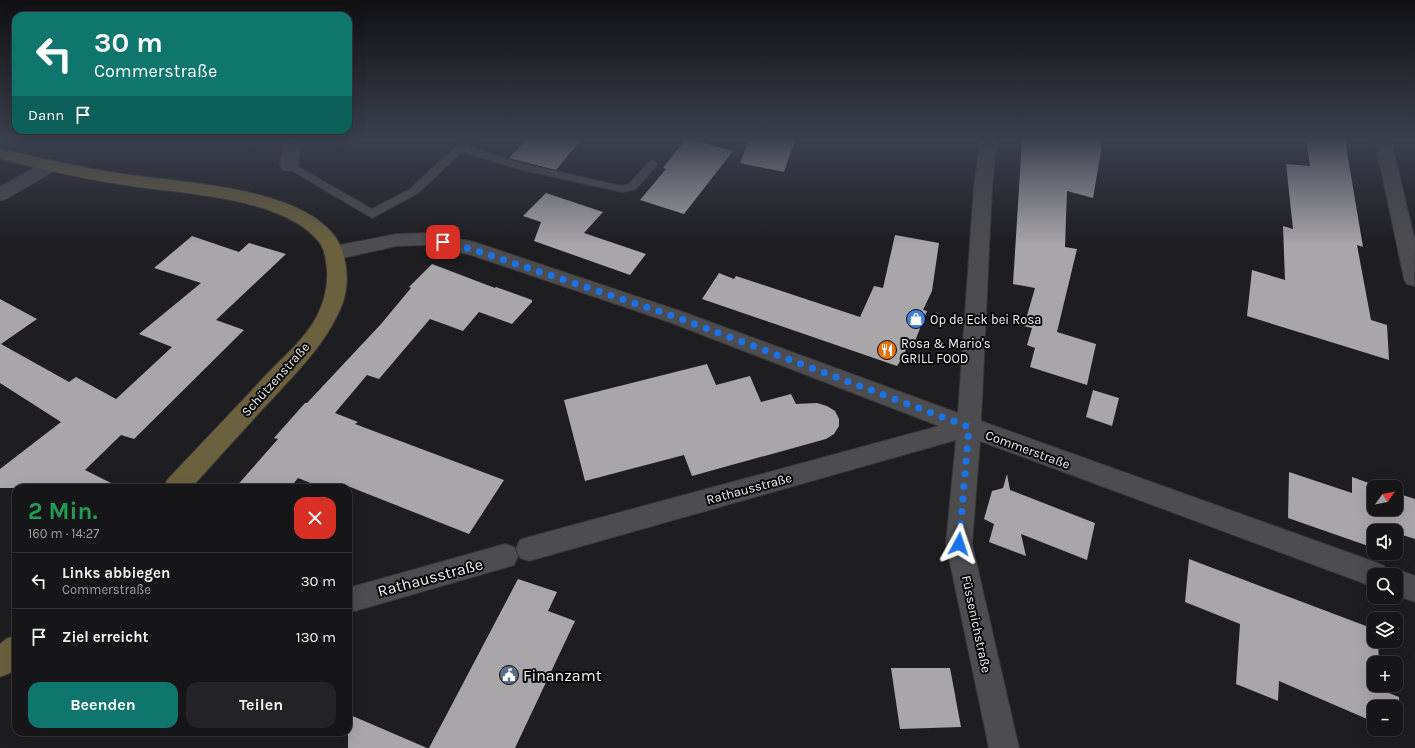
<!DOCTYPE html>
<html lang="de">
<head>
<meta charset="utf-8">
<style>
	:root { --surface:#161619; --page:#232326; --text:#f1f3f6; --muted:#9e9fa2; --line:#353538; --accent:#0f766e }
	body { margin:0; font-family:Karla,sans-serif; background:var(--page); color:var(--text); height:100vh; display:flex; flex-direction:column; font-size:15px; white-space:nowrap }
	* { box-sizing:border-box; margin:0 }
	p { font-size:13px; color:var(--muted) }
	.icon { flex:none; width:22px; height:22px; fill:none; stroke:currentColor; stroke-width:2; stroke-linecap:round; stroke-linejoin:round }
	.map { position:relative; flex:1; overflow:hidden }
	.sheet { position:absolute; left:12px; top:484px; width:340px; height:252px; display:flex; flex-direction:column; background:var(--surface); border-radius:12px; box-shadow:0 4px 16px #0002,0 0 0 1px var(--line) }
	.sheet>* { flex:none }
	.guide { position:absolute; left:12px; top:12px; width:340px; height:122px; border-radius:12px; box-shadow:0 4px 16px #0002,0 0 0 1px var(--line); background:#0f766e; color:#fff; overflow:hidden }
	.needle { width:26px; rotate:57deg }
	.tools { position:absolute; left:1367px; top:480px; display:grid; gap:8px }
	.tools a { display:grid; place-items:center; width:36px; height:36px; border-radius:8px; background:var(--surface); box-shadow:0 4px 16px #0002,0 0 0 1px var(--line); font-size:20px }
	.pin { position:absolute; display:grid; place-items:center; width:34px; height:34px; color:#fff; margin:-17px; border-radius:8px; box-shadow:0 2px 6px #0006 }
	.me { position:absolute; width:44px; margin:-22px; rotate:5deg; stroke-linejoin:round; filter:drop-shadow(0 0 3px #0008) }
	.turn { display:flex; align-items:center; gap:14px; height:84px; padding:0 16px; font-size:18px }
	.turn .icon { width:52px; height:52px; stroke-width:2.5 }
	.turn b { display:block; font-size:28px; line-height:34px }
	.then { display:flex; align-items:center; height:38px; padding:0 16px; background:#0003; gap:8px; font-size:15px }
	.round { display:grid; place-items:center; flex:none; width:42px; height:42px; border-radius:12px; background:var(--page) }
	.head { display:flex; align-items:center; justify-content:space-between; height:68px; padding:0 16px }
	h1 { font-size:24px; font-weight:700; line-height:30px; color:#1e9e55 }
	.cta { display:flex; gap:8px; margin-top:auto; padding:8px 16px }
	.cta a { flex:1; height:46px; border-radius:12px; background:var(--accent); color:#fff; font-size:16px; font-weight:700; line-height:46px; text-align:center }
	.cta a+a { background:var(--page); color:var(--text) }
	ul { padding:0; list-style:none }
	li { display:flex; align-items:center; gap:12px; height:56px; padding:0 16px; border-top:1px solid var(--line) }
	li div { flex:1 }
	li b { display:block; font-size:15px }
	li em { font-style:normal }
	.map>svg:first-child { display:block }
</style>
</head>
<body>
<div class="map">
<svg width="1415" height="748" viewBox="0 0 1415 748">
	<rect width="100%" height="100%" fill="#1e1d21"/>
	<g fill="#a9a6a9">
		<polygon points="526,140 581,140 556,170 509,158"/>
		<polygon points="685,140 694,140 733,151 684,214 640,200 666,169 663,168"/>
		<polygon points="749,140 795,140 784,172 740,163"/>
		<polygon points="1022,140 1103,140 1093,198 1067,191 1065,247 1077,249 1057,332 1096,344 1087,385 1030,367 1035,348 1027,345 1032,328 1024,326 1035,288 1013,284"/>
		<polygon points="1306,140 1345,140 1363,247 1357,245 1371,320 1387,325 1389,360 1247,316 1252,270 1285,280 1283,226 1293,229 1286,164 1310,166"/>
		<polygon points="546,193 603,212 584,233 646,254 630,275 534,241 541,222 523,216"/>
		<polygon points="895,235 939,243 932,291 923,310 927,311 913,346 908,344 903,357 897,366 702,299 719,273 734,279 736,276 860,317 874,286 883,288"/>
		<polygon points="192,236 239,252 249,243 286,254 216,320 244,330 134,439 121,435 85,470 121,488 0,488 0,469 61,422 0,383 0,299 37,319 1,344 69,382 76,377 116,399 172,347 139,334 201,283 154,268"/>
		<polygon points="432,264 495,288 496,287 532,300 532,302 512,324 479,312 463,331 430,319 379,379 367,375 335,413 358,422 355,424 504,480 469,534 340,483 336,488 323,488 298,478 290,488 235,488 278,439 274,438 305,403 307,403 381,324 411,288 409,287"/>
		<polygon points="707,364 716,385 750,376 761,402 791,394 796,404 817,403 827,406 835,411 839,419 839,426 834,434 826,439 692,476 684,455 585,481 564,400"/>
		<polygon points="1093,390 1119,398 1112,426 1086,417"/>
		<polygon points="1289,472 1352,493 1352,477 1380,487 1374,487 1374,509 1396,509 1396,493 1415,499 1415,539 1396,533 1396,531 1374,525 1374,548 1288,518"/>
		<polygon points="1007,474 1010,490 1095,523 1087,560 1021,534 1026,556 989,542 994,524 984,519 992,491 1003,488"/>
		<polygon points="1189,559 1374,629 1374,641 1378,641 1379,663 1374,663 1374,685 1381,685 1381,690 1399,697 1401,733 1391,729 1396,729 1396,707 1374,707 1374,722 1279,681 1278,701 1236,684 1240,624 1185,602"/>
		<polygon points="518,579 557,592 548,611 575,621 515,748 429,748"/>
		<polygon points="891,668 950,668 961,727 900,729"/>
		<polygon points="348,714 427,748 348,748"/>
	</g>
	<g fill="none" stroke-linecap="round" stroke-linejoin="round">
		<g stroke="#373739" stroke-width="2">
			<polygon id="lane" points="463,140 474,140 468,147 524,164 622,186 629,184 649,162 653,161 658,164 636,189 622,192 522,170 462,152 418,193 372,218 284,166 285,164 293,164 372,209 410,189"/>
		</g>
		<g stroke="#373739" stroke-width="2">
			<g id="street">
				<polygon points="284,140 300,140 298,166 295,170 289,171 283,170 280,166"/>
				<polygon points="981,140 997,140 992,186 981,421 1375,562 1384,566 1387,573 1396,569 1415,576 1415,602 1396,595 1396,575 1374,575 1374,587 980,441 972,544 1019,748 989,748 946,544 956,440 529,561 520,558 516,549 520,540 529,537 939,426 669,322 471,255 428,245 397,246 334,260 327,258 324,253 327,248 334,246 397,234 428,233 474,242 683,312 958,413 974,186"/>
				<polygon points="1375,140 1391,140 1415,241 1414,286 1407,284 1404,279"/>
				<polygon points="50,161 56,162 59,166 56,170 6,199 0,201 0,187 44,162"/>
				<polygon points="505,544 514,547 518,556 514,565 355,611 348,608 348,588"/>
			</g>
		</g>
		<g stroke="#373739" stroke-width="2">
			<g id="secondary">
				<path d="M0,149C41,158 82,168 124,174C181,183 294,186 333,234C340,242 343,252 345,262C349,280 346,300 337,316C322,347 297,372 274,397C246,427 219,457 191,488H164L167,480C200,445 233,411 265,376C283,357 305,339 317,316C324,302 328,285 327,270C326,261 325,249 319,242C282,196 180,194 124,185C83,179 41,169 0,159Z"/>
				<polygon points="16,635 16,668 10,673 0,677 0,644 6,639"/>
			</g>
		</g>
		<use href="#lane" fill="#4d4c4f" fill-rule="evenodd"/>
		<use href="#street" fill="#4d4c4f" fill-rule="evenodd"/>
		<use href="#secondary" fill="#6c613e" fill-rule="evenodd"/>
	</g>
	<linearGradient id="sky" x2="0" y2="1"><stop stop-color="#101012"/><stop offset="0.57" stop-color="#3b404e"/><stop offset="1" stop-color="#3b404e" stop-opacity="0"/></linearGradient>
	<rect width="1415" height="245" fill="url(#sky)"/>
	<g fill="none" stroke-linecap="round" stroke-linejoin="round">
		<polyline stroke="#1a73e8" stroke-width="7" stroke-dasharray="0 12.6" points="443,242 474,250 676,317 969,427 959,544"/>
	</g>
	<defs>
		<g id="shop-disc" transform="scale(1)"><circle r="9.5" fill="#3f7fe0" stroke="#080809"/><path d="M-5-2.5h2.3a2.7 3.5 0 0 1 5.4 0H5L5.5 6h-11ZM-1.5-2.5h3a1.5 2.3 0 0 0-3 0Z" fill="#fff"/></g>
		<g id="restaurant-disc" transform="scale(1)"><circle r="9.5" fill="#e8710a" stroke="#080809"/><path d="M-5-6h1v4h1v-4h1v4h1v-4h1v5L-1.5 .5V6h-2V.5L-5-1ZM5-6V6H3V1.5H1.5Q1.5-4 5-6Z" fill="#fff"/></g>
		<g id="civic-disc" transform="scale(1)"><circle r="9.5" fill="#5c6f8a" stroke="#080809"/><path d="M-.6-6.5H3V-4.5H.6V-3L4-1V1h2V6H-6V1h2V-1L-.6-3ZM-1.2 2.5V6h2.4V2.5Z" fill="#fff"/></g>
	</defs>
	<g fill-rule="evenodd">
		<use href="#shop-disc" x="916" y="319"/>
		<use href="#restaurant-disc" x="887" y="350"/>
		<use href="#civic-disc" x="509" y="675"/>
	</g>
	<g text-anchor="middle" stroke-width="4" stroke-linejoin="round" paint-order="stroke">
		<g font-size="13" fill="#f2f2f4" stroke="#080809" text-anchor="start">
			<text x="930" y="324">Op de Eck bei Rosa</text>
			<text x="901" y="348">Rosa &amp; Mario's<tspan x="901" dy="15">GRILL FOOD</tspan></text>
		</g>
		<g font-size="13" fill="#f2f2f4" stroke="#080809">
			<text transform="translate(275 379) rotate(-48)" y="5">Schützenstraße</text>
			<text transform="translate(1028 449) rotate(20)" y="5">Commerstraße</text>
			<text transform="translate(749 488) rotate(-15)" y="5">Rathausstraße</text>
			<text transform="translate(977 624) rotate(78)" y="5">Füssenichstraße</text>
		</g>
		<g font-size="16" fill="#f2f2f4" stroke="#080809">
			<text transform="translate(430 577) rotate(-15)" y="6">Rathausstraße</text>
		</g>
		<g font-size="16" fill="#f2f2f4" stroke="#080809" text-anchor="start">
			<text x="523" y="681">Finanzamt</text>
		</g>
	</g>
</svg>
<div class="tools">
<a><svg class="needle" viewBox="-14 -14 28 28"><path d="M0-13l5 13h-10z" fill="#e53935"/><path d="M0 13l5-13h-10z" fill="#9e9fa2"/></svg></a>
<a><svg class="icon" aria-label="sound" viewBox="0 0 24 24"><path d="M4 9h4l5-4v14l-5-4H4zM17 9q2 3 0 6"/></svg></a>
<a><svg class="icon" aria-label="search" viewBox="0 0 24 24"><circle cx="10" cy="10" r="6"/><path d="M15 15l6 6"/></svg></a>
<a><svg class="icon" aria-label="layers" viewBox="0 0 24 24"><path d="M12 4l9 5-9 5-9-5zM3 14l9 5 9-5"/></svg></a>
<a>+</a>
<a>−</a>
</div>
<div class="pin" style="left:443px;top:242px;background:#d93025"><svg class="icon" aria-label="arrive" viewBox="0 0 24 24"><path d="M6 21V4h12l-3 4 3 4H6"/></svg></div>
<svg class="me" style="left:959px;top:544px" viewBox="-20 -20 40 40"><path d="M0-17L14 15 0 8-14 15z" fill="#1a73e8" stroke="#fff" stroke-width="4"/></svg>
<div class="guide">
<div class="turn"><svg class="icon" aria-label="left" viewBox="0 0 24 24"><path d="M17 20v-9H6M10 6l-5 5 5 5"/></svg><div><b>30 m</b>Commerstraße</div></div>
<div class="then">Dann<svg class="icon" aria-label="arrive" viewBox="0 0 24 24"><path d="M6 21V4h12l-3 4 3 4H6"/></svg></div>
</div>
<section class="sheet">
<div class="head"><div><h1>2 Min.</h1><p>160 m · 14:27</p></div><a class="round" style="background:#d93025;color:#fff"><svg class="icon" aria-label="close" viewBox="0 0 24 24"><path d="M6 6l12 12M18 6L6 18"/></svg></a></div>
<ul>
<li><svg class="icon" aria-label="left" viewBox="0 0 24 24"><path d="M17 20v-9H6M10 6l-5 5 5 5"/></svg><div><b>Links abbiegen</b><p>Commerstraße</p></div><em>30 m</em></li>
<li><svg class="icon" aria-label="arrive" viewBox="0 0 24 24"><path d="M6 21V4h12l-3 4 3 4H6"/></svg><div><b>Ziel erreicht</b></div><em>130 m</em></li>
</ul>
<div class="cta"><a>Beenden</a><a>Teilen</a></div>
</section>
</div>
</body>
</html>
